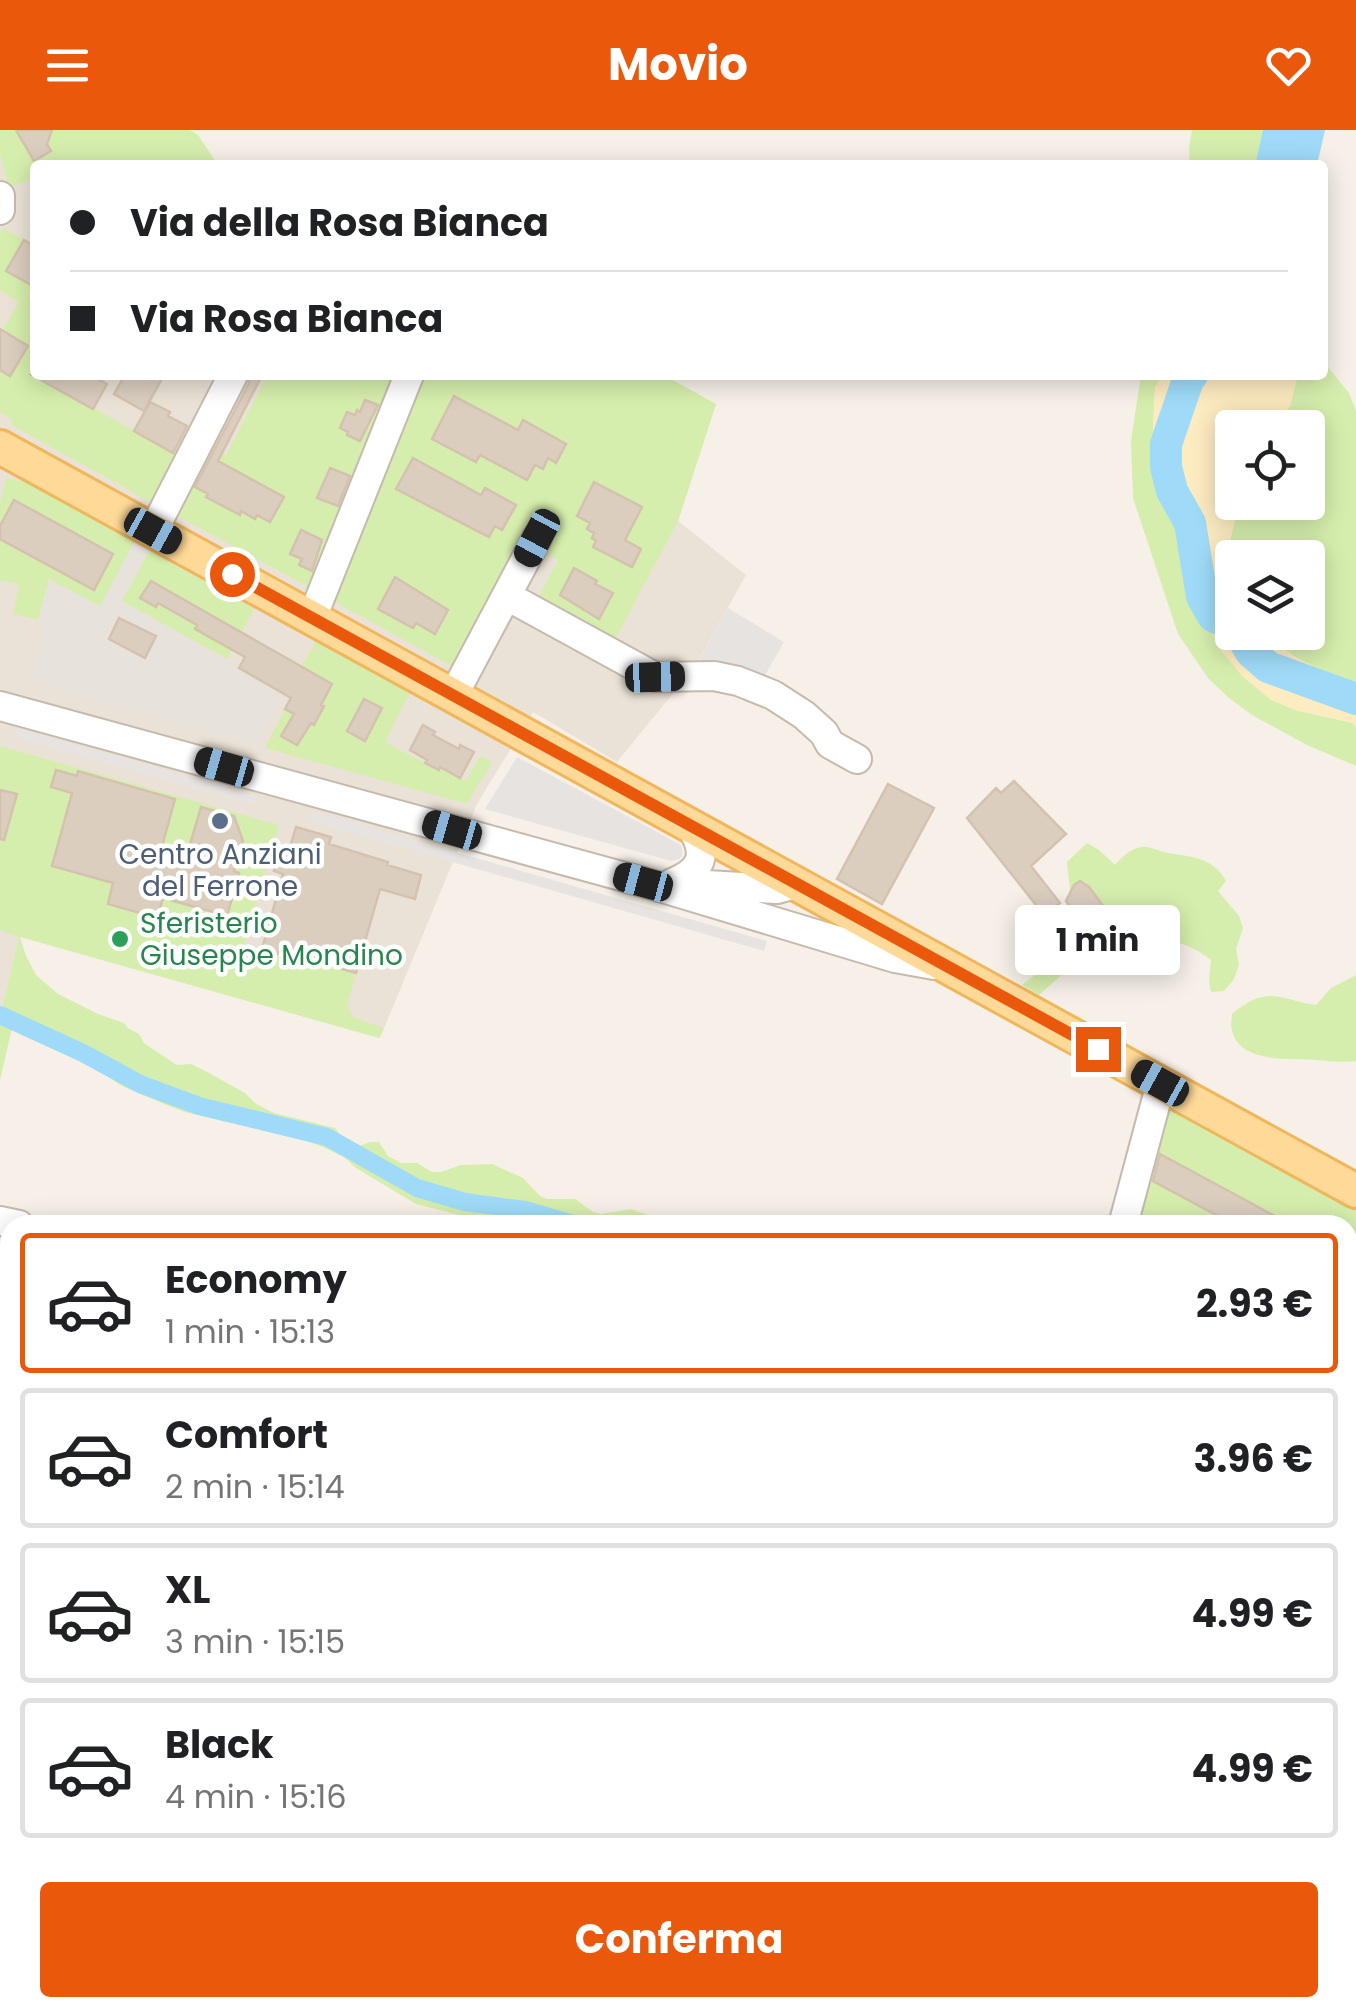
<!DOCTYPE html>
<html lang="it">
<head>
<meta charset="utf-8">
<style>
  :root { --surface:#fff; --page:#f2f2f2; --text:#202124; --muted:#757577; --line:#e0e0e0; --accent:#ea580c }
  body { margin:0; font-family:Poppins,sans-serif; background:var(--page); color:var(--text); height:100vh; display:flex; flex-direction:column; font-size:38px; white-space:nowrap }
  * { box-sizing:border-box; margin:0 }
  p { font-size:32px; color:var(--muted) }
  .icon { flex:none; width:55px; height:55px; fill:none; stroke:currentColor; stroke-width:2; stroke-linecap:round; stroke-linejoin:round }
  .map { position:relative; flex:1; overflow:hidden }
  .details { position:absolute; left:0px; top:1085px; width:1358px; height:802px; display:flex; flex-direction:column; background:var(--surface); border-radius:30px 30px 0 0; box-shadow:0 5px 25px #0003 }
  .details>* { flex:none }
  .top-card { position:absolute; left:30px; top:30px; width:1298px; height:220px; border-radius:10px; box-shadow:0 5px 25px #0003; display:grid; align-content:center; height:220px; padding:0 40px; background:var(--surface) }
  .buttons { position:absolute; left:1215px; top:280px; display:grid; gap:20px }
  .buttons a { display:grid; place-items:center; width:110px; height:110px; border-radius:10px; background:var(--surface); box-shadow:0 5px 25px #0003; font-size:50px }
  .end { position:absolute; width:45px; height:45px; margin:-22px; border:12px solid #ea580c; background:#fff; box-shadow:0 0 0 5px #fff }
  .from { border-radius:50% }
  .bubble { position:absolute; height:70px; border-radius:10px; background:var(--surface); box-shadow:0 5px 25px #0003; font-size:32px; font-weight:700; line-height:70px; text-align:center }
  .car { position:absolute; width:30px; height:60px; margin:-30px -15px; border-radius:12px; box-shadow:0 0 8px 2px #0007; background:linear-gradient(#222 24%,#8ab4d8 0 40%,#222 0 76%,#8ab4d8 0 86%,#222 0) }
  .top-card b { display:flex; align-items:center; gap:35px; height:95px; font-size:38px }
  .top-card b+b { border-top:2px solid var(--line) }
  .top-card i { width:25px; height:25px; background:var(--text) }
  ul { padding:18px 0 0; list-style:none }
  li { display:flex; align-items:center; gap:30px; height:140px; margin:0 20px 15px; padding:0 20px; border:5px solid var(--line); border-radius:10px }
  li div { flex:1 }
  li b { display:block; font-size:38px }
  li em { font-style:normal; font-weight:700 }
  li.selected { border-color:var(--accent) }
  li>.icon { width:90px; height:90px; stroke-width:1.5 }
  .action { display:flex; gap:20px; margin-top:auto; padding:20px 40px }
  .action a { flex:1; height:115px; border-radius:10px; background:var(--accent); color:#fff; font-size:40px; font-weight:700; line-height:115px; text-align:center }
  header { display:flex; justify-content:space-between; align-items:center; height:130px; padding:0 40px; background:var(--accent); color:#fff; font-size:45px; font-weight:700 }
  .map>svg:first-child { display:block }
</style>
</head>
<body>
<header><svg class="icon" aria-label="menu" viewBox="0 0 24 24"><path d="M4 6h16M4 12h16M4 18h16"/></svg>Movio<svg class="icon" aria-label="heart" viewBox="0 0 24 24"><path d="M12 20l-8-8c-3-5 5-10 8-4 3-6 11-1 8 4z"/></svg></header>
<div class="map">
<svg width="1356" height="1886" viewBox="0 0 1356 1886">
  <rect width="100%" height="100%" fill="#f6f0e8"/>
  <path fill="#eae2d6" d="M0,0l35,35v210h628l53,29 -38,117 68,54 -50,90 -79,97 -84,-50 -56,92 -97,234 -360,-102 -20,80z"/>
  <path fill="#e8e2dd" d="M134,412l15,9 -27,50 105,58 -3,6 58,31 -26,49 -227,-64 16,-58 -7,-3 10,-41 52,27z
    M1348,1386l8,5v444l-8,1z
    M1110,1878h140l-6,8h-132z"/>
  <path fill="#d6eead" d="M0,0h190l8,5 20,30h-183v20l-9,-5 -17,8 -9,-34z
    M1192,0h71l-8,35h-65l-1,-18z
    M4,98l20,12 -17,31 28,16v88l146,82 -25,48 -143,-79 -2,-7 -11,-7v-42l11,5 17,-29 -25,-16 16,-28 -19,-12v-56z
    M1323,231l26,32 7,18v273c-31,-12 -68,-26 -90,-51l42,-1v-74l-76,1 -3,-14 10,-42 69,-1v-74l-30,-1 12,-22 8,-30h24z
    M268,245h135l-87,216 -146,-79 35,-67 21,10z
    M415,245h248l53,29 -38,117 -66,124 -77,-42 23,-43 -30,-16 -69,126 -133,-73z
    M1141,245h22l-8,12 -2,43 4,44 24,47 11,66 103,123 58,13 3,4v39l-49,-21 -55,-30 -23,-17 -21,-20 -30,-44 -45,-136 -2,-57z
    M6,348l19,4 109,60 -34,64 -51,-27 -11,41 -25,-6 6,-30 -19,-4v-76z
    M149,421l105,58 -27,50 -105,-58z
    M316,511l94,51 -25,50 53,28 2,-3 26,14 14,-25 12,6 -25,42 -202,-56 20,-39 29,16 10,-18 -23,-39z
    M0,616l279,79 -36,123 15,4 4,-3 16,5 1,-3 77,22 -9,33 6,11 31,11 -5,10 -359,-101 6,19 10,19 22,19 40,20 26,9 5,6 10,5 5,9 33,22 14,-1 18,9 36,20 11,11 18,9 61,15 10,13 14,5 11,-4h9l9,14 13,7h16l15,9h9l20,-7 31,-1 31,14 17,18 7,3h28l18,13 8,2 30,-5 17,6 12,10h-126l-9,-3 -62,-6 -47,-12 -60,-36 -12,-11 -21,-10 -24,-9 -114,-26 -21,-8 -42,-18 -36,-24 -39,-16 -35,-18 -12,52v-64l19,-79 -19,-7z
    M1087,713l12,7 16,15c7,-8 15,-16 26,-18 9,-1 14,3 23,5 25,5 49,4 62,29l-8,10 21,25 4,12 -7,21 3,16 -5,14 -10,12 -13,1 -2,-10 2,-22c-11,-9 -25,-16 -39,-19 -20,-6 -30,-2 -49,-16l-13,14 -27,17 -44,39 -17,-10c15,-12 38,-26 47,-44 9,-17 -1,-59 -2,-79z
    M1356,845v86c-15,2 -25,0 -40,-1 -25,-2 -77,4 -84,-30 -2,-5 0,-11 0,-16 36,-30 45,-15 84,-9l15,-17z
    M1164,968l192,105v152l-8,-5v-125h-218z
    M0,1113l10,2v348l-10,-2z
    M0,1481l10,1v270l-10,-1z
    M0,1770l10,2v106h656l6,8h-672z"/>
  <path fill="#fdebc1" d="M1163,245h135l-8,30 -12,22 -46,1v74l7,1 -10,42 3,14v73l34,1c22,25 59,39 90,51v43l-3,-4 -58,-13 -24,-10 -29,-24 -22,-27 -12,-23 -16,-39 -11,-66 -24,-47 -4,-44 2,-43z"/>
  <path fill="#e7e3e0" d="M728,478l56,34 -24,42 -67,-13z
    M18,598l239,68 -3,9 -239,-68z
    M517,627l162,87 3,4v8l-3,3 -8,2 -186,-52z
    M311,681l456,130 -3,10 -455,-130z"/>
  <path fill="#9fdbf8" d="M1263,0h62l-8,35h-62z"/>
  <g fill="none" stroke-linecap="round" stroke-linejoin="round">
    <path stroke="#9fdbf8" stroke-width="18" d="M0,885l83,38 57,31 59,22 128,31 90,51 48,14 60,8 51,15
      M1348,1373h8"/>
    <path stroke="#9fdbf8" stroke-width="32" d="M1192,245l-4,5 -22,64v23l6,24 18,32 12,74 11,19 19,9
      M1239,502l12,20 17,15 88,32"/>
  </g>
  <path fill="#dbcebf" stroke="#d4c2af" stroke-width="2.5" d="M16,0h36l-5,14 4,7 -17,10z
    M24,110l11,6v41l-29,-16z
    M0,199l28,17 -18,30 -10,-6z
    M32,245h58l17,9 -14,25z
    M125,245h39l-20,36 -30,-17z
    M250,245h12l-44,86 66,36 -14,25 -13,-7 -2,4 -14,-8 -1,4 -34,-18 2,-3 -13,-7 54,-104z
    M454,266l64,34 5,-10 43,24 -10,19 -8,-5 -5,11 -8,-4 -8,15 -47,-25 -4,7 -44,-23z
    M365,270l13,5 -18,36 -13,-6 1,-3 -8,-4 7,-16 8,3 2,-5 3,2z
    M150,272l20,10 -2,4 19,10 -14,27 -39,-22z
    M413,328l68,37 4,-7 31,17 -14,25 -7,-4 -6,11 -93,-48z
    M330,338l20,8 -12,30 -21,-8z
    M594,352l48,25 -17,33 16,9 -9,18 -39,-20 3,-6 -4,-3 2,-5 -7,-4 3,-6 -13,-7z
    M14,370l99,54 -19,36 -94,-51v-13z
    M301,400l21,10 -10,31 -13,-6 3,-6 -12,-5z
    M574,438l23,13 -2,3 18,9 -14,26 -39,-24z
    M395,447l53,33 -13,24 -19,-11 -3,5 -35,-19z
    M151,451l181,103 -11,21 3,1 -10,19 -3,-2 -14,22 -16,-9 13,-22 -9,-5 6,-11 -52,-30 6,-11 -50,-28 2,-4 -39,-22 -2,4 -16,-9z
    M119,488l37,18 -11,22 -36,-19z
    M364,569l18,9 -17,33 -18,-10z
    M423,595l12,7 -2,3 26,14 1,-4 14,7 -14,26 -20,-11 -1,3 -14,-7 2,-3 -17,-10z
    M56,640l21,6 1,-5 97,28 -14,51 25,8 15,-51 33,9 9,25 -9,30 5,2 -12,43 -64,-18 -6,20 -49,-14 5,-21 -61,-17 20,-73 -21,-6z
    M1014,651l52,53 -35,32 29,37 -16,12 -77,-97 29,-30 5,5z
    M888,654l46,24 -52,96 -45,-25z
    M0,660l17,4 -13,46 -4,-1z
    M296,697l35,10 -2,7 59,18 -1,3 34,10 -6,24 -35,-10 -24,84 -77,-22v3l-17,-5 21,-75 -9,-3 6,-19 8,2z
    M1080,751l9,6 17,23 -14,10 -4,-6 -8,6 -14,-19 8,-16z
    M1160,1024l78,42 53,29h-56l-62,-33 -20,-11z"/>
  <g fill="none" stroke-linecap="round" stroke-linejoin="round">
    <g stroke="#c5baad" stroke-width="32">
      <path id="minor" d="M0,66v14
        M153,401l80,-156
        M507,466l148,81 59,-1 24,5 35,14 31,20 20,18 6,11 27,15
        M312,488l97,-243
        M453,566l84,-158
        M0,576l643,176 252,76 39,7
        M672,753c30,-12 37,-28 19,-56
        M689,754l88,5 18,-5
        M0,1091l19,4
        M1123,1095l38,-142
        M0,1471l10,2
        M0,1760l10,2
        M1060,1878l1,8"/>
    </g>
    <g stroke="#f0b65c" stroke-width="38">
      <path id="major" d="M0,317l1356,744"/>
    </g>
    <use href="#minor" stroke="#fff" stroke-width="28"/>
    <use href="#major" stroke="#ffd998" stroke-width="32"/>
  </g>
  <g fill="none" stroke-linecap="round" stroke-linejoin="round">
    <path stroke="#ea580c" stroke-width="12" d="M232,444l866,475"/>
  </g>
  <circle fill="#5c6f8a" stroke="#fff" stroke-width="4" cx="220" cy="691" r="10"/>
  <circle fill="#2e9e5b" stroke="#fff" stroke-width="4" cx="120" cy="809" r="10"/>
  <g text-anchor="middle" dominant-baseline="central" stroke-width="9" stroke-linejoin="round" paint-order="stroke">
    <g font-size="28" fill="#4e5e75" stroke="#fff">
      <text x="220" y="724">Centro Anziani<tspan x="220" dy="32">del Ferrone</tspan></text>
    </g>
    <g font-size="28" fill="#27864d" stroke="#fff" text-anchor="start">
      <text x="140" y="793">Sferisterio<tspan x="140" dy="32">Giuseppe Mondino</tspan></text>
    </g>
  </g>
</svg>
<div class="buttons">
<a><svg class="icon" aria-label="locate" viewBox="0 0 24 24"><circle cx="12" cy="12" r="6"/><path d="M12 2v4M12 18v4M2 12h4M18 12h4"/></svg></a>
<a><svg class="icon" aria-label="layers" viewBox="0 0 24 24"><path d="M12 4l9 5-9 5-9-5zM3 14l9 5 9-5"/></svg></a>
</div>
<i class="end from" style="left:232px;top:444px"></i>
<i class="end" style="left:1098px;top:919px"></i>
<div class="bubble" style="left:1015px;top:775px;width:165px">1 min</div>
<i class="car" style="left:153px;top:401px;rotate:119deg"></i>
<i class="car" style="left:537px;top:408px;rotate:208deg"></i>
<i class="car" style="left:655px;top:547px;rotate:88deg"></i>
<i class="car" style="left:224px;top:637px;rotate:286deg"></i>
<i class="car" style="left:452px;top:700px;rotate:286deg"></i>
<i class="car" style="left:643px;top:752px;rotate:285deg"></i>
<i class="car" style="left:1160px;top:953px;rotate:299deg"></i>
<div class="top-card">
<b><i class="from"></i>Via della Rosa Bianca</b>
<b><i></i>Via Rosa Bianca</b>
</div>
<section class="details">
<ul>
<li class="selected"><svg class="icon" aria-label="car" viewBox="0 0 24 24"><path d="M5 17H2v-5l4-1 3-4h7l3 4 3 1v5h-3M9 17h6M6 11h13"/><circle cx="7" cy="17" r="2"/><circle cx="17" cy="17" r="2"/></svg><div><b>Economy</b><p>1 min · 15:13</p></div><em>2.93 €</em></li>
<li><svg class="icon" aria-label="car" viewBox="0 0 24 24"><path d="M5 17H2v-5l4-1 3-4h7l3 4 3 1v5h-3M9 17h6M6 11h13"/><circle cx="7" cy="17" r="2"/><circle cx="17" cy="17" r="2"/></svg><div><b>Comfort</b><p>2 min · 15:14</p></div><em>3.96 €</em></li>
<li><svg class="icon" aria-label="car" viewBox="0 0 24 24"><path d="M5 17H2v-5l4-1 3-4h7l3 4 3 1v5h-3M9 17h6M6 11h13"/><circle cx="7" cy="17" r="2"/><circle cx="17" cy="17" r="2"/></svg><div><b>XL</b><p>3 min · 15:15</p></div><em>4.99 €</em></li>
<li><svg class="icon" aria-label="car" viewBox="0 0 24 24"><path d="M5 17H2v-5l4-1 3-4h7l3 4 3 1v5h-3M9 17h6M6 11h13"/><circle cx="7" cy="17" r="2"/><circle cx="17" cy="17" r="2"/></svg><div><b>Black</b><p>4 min · 15:16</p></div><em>4.99 €</em></li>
</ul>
<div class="action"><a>Conferma</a></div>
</section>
</div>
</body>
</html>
